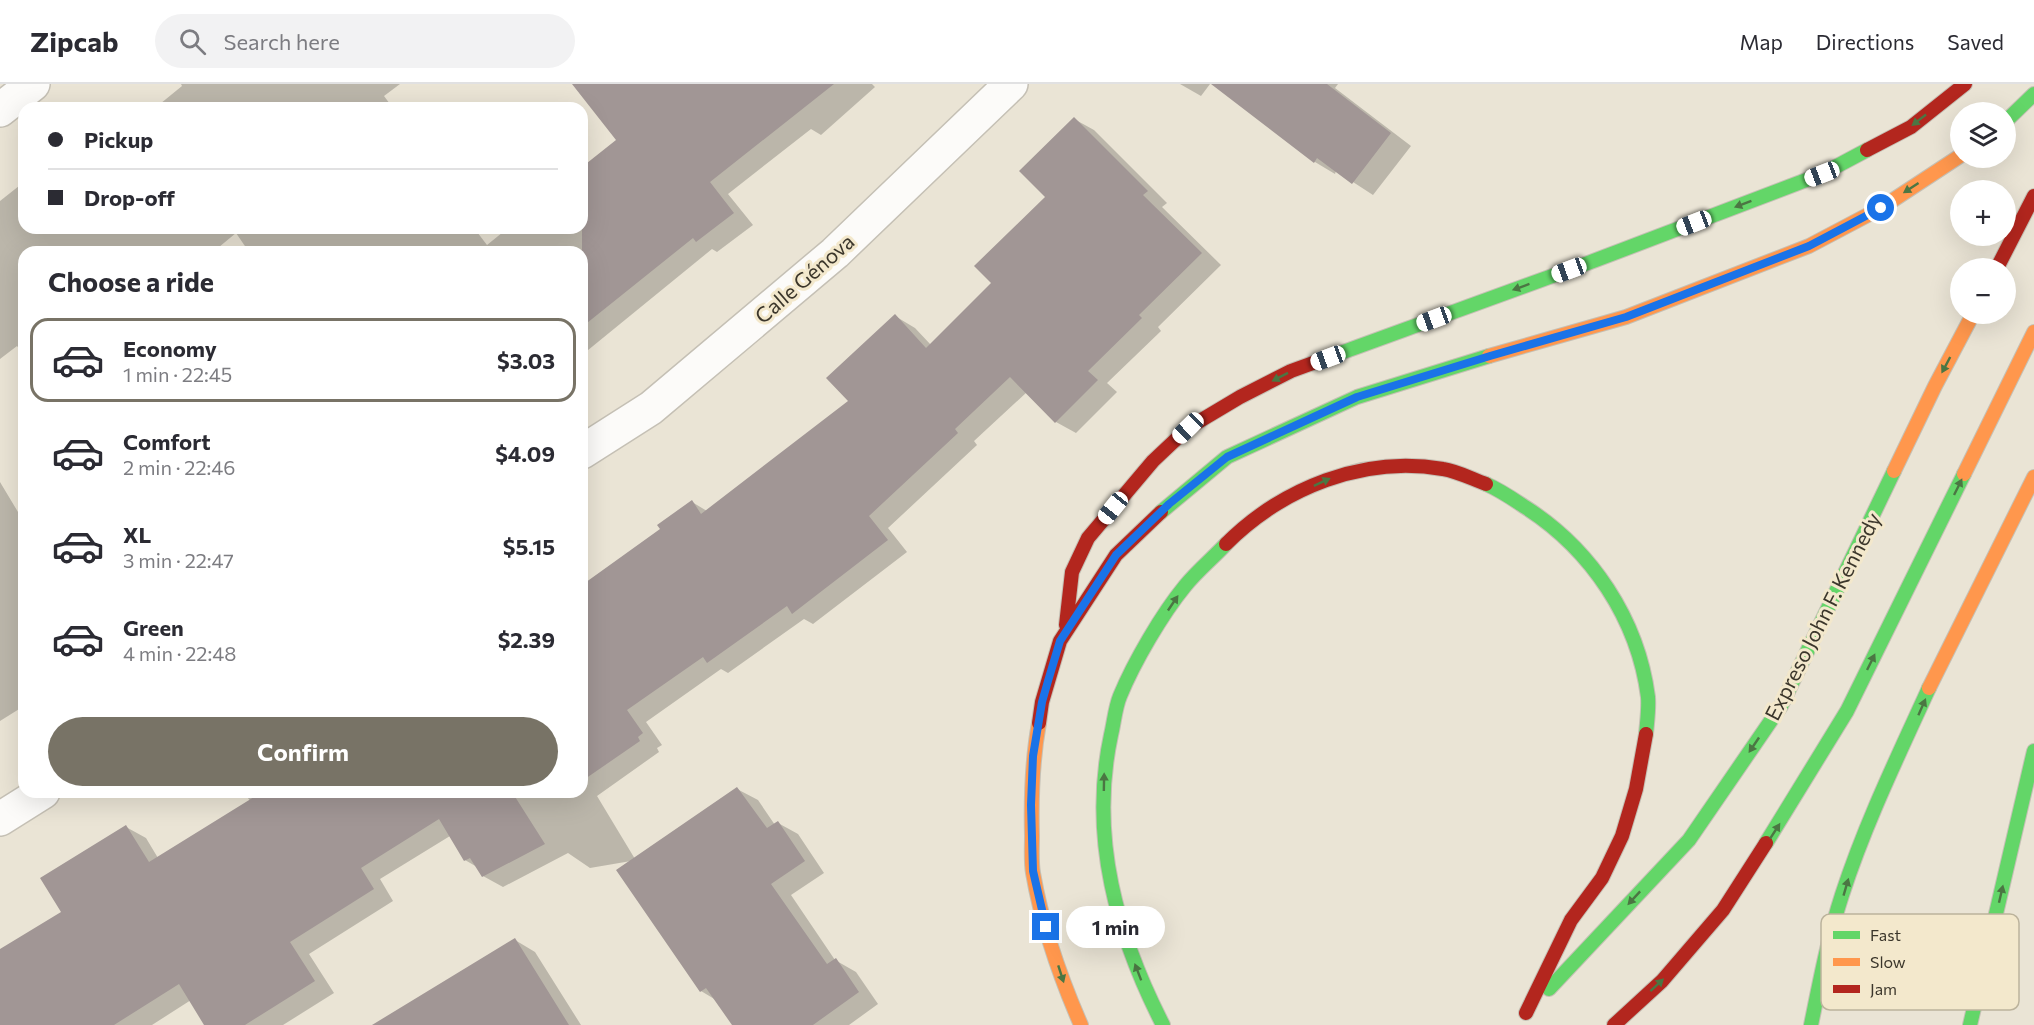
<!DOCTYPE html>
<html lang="en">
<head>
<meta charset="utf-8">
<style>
  :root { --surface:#fff; --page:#f2f2f3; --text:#2b2b33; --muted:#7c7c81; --line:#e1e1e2; --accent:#787366 }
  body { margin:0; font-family:Commissioner,sans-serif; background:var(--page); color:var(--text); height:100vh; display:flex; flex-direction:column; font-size:22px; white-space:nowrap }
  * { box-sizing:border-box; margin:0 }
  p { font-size:20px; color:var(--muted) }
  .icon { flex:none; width:33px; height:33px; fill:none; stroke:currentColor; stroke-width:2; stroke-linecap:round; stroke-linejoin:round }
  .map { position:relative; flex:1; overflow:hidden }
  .details { position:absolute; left:18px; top:162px; width:570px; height:552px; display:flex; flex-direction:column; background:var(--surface); border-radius:18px; box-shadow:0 6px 24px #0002 }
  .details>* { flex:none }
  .guide { position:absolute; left:18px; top:18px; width:570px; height:132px; border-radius:18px; box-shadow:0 6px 24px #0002; display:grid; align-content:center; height:132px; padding:0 30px; background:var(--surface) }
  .fabs { position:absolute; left:1950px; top:18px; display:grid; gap:12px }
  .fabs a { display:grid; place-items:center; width:66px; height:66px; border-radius:50%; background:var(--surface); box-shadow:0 6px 24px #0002; font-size:30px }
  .end { position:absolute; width:27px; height:27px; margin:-14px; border:8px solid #1a73e8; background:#fff; box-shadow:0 0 0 3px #fff }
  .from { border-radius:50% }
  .bubble { position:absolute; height:42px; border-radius:21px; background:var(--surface); box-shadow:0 6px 24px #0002; font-size:20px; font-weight:700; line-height:42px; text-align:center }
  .car { position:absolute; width:18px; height:36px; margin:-18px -9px; border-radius:8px; box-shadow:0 0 4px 2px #0007; background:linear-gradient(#fff 24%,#345 0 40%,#fff 0 76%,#345 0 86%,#fff 0) }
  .guide b { display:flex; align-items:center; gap:21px; height:57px; font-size:22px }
  .guide b+b { border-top:2px solid var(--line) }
  .guide i { width:15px; height:15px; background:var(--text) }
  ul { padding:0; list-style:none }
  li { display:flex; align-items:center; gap:18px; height:84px; margin:0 12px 9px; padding:0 18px; border:3px solid transparent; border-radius:18px }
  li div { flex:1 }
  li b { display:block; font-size:22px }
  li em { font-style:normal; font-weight:700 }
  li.active { border-color:var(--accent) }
  li>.icon { width:54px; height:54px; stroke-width:1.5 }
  h2 { padding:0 30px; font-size:27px; line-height:72px }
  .cta { display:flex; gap:12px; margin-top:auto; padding:12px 30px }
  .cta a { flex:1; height:69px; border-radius:36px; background:var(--accent); color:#fff; font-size:24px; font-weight:700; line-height:69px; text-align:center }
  header { display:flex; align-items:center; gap:36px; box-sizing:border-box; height:84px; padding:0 30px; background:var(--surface); border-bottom:2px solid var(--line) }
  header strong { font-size:28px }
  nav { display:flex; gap:33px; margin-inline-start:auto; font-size:21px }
  .search { width:420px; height:54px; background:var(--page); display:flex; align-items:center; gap:15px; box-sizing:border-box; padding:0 21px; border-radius:33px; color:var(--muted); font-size:22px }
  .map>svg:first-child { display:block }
</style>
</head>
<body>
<header>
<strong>Zipcab</strong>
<div class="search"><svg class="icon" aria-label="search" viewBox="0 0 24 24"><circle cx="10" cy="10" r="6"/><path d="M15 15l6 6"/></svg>Search here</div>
<nav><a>Map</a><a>Directions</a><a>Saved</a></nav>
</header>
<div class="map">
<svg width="2034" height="941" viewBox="0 0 2034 941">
  <rect width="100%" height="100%" fill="#eae4d5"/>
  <path fill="#0003" d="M181,0h219l-16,12 9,12h-238l27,-22z
    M601,0h271l3,3 -54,48 -10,-6 -83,65 25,31 -36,27 -5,-3 -130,106v-103h-333l-13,-19 -23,19h-189v103l-7,-9 -17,13v-158l24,-19v46h450l13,17 21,-17h74v-59l36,-29z
    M1180,0h30l-9,12z
    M1213,0h125l-3,4 76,58 -38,49 -37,-24 -1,3 -20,-12z
    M1074,35l20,11 73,73 -5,4 59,58 -63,62 3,4 -54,52 10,9 -41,41 -20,-11 -29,-30 -53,49 3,4 -89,83 19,24 -94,72 -9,-5 -76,54 -7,-4 -75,53 16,23 -5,3 2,4 -62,44 38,63 102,-70 21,11 17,25 3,-2 20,11 26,39 -33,22 44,65 21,12 22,32 -29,21h-116l-17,-25 -15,-9 -70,-130 -41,7 -22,-15 -65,34 -20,-11 -6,-9 -12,-7 -15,-24 -70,43 13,22 -84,53 25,39 -51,32h-77l-15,-25 -39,25h-152v-74l63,-39 63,-85 20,11 12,20 92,-57 -6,-9h338v-205l81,-57 29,-28 15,9 143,-110 45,-85 20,12 16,17 62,-62 54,-86z
    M0,398l24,40v184l-24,15z
    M515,856l20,12 46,73h-172z"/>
  <path fill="#a19695" d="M572,0h262l-124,98 24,31 -38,29 -3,-4 -111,89v-160l34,-27z
    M1211,0h116l64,49 -39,51 -35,-26 -3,5z
    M1074,33l74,74 -5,4 59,58 -63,62 3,3 -54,53 10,9 -43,43 -45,-46 -55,52 3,4 -89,83 19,24 -96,74 -5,-8 -80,57 -4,-6 -76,53 16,23 -5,4 2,4 -58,40v-196l78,-56 -3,-4 35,-25 9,14 147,-113 -22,-23 69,-64 31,34 65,-65 -17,-17 71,-69 -26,-26z
    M737,703l30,41 11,-7 27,40 -34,23 56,80 9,-6 23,34 -46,33h-81l-26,-37 -6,4 -84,-122z
    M262,708h250l33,52 -63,33 -12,-19 -6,3 -25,-42 -78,49 13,21 -84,53 25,39 -70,44h-41l-25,-41 -65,41h-114v-76l61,-37 -21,-34 86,-53 23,37z
    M515,854l54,87h-197z"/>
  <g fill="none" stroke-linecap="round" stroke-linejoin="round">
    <g stroke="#c5c0b5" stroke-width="36">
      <path id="street" d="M0,26l33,-26
        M582,368l69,-44 184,-155 176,-169
        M0,735l43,-27"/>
    </g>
    <g stroke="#c5c0b5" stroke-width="16">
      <path id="fast" d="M2006,37l28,-27
        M1335,271l253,-92 234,-89 45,-24
        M1486,400c14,6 27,15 39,23 66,42 113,112 123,190 1,12 -1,25 -2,37
        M1161,428l66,-55 130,-60 132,-41
        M1766,759l81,-132 117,-237
        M1549,905l140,-149 92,-134 113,-235
        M1163,941c-46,-90 -74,-188 -52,-290 3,-12 4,-27 9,-39 14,-34 42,-82 65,-110 12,-15 28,-28 41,-42
        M1811,941c9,-44 17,-87 31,-130 23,-71 56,-139 87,-207
        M1970,941l64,-274"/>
    </g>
    <g stroke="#c5c0b5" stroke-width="16">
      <path id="slow" d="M1489,272l137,-39 183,-71 72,-38 79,-52
        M1894,387l41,-85 38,-72
        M1964,390l70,-142
        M1929,604l105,-211
        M1039,639c-7,38 -8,75 -7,113 0,12 -1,25 1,37 9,52 27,104 48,152"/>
    </g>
    <g stroke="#c5c0b5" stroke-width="16">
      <path id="jam" d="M1867,66l44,-23 54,-43
        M1997,184l37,-72
        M1226,460c56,-56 138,-89 217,-75 14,2 29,10 43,15
        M1066,541l6,-53 16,-34 65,-77 35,-33 52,-31 51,-26 44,-16
        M1039,639l3,-21 18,-61 56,-86 45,-43
        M1526,929l45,-93 31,-42 20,-42 14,-47 10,-55
        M1614,941l48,-44 61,-71 43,-67"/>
    </g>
    <use href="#street" stroke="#fcfbf9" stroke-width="33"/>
    <use href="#fast" stroke="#63d668" stroke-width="14"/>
    <use href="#slow" stroke="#ff974d" stroke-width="14"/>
    <use href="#jam" stroke="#b3261e" stroke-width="14"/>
  </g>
  <defs><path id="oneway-solid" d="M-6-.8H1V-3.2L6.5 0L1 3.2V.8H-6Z" transform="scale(1.5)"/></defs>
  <g fill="#4b7643">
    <use href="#oneway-solid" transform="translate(1919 36) rotate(142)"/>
    <use href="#oneway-solid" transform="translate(1911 104) rotate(147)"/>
    <use href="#oneway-solid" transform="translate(1743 120) rotate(159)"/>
    <use href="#oneway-solid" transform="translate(1521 203) rotate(160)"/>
    <use href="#oneway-solid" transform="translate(1946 281) rotate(118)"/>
    <use href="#oneway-solid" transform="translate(1280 293) rotate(153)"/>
    <use href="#oneway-solid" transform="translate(1322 398) rotate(-25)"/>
    <use href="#oneway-solid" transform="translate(1958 403) rotate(-64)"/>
    <use href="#oneway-solid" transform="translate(1173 519) rotate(-56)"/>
    <use href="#oneway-solid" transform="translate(1871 578) rotate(-64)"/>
    <use href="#oneway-solid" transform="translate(1922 623) rotate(-66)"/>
    <use href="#oneway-solid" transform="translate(1754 661) rotate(124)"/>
    <use href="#oneway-solid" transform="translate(1104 698) rotate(-89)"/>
    <use href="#oneway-solid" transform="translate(1775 747) rotate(-57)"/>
    <use href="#oneway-solid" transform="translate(1846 803) rotate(-74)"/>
    <use href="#oneway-solid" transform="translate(2001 810) rotate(-77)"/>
    <use href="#oneway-solid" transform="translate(1634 814) rotate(133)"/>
    <use href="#oneway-solid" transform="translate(1138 888) rotate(-111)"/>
    <use href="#oneway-solid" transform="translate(1061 890) rotate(72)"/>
    <use href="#oneway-solid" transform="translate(1657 901) rotate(-43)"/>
  </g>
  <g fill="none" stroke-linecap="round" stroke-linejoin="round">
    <path stroke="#1a73e8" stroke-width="8" d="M1046,843l-13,-56 -2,-66 2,-49 9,-54 6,-21 12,-40 56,-86 53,-51 58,-47 130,-60 133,-41 136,-39 183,-71 72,-38"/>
  </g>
  <g text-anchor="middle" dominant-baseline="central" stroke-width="6" stroke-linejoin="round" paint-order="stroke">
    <g font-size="21" fill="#3b362b" stroke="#f3e8cc">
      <text transform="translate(804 194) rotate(-41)">Calle Génova</text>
      <text transform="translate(1822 532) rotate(-63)">Expreso John F. Kennedy</text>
    </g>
  </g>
  <rect x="1821" y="830" width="198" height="96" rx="9" fill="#f3e8cc" stroke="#bcb39c" stroke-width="1.5"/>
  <rect x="1833" y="847" width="27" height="8" fill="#63d668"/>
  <rect x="1833" y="874" width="27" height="8" fill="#ff974d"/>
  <rect x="1833" y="901" width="27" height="8" fill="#b3261e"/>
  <g font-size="16" fill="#3b362b">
    <text x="1870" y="857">Fast</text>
    <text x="1870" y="884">Slow</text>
    <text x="1870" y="911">Jam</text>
  </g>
</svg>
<div class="fabs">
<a><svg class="icon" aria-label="layers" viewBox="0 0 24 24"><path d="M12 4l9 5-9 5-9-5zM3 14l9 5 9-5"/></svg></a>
<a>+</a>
<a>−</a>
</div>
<i class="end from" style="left:1881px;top:124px"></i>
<i class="end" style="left:1046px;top:843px"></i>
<div class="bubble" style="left:1066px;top:822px;width:99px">1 min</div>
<i class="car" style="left:1822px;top:90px;rotate:249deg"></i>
<i class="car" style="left:1694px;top:139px;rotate:249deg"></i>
<i class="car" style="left:1569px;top:186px;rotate:250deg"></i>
<i class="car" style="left:1434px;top:235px;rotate:250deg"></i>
<i class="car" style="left:1328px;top:274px;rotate:250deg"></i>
<i class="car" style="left:1188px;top:344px;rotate:226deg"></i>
<i class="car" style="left:1113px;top:424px;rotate:219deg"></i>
<div class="guide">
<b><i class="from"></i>Pickup</b>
<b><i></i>Drop-off</b>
</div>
<section class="details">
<h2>Choose a ride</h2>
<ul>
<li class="active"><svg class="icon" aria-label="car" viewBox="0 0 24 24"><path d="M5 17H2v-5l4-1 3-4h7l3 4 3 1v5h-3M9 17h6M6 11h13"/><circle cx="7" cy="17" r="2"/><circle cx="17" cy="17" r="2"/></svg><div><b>Economy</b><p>1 min · 22:45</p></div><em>$3.03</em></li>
<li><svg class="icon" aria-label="car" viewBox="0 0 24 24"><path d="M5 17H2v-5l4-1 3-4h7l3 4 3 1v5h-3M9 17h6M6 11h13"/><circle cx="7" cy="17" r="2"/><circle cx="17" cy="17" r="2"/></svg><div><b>Comfort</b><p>2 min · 22:46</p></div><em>$4.09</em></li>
<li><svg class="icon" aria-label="car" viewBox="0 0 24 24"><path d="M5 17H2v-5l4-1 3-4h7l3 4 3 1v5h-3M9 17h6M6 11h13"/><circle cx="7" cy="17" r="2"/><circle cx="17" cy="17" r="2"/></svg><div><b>XL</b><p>3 min · 22:47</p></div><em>$5.15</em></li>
<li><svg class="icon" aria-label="car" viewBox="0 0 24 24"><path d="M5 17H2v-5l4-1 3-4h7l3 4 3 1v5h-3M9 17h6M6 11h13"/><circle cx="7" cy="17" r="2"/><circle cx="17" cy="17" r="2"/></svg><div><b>Green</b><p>4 min · 22:48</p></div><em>$2.39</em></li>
</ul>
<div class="cta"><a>Confirm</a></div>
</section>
</div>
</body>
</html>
